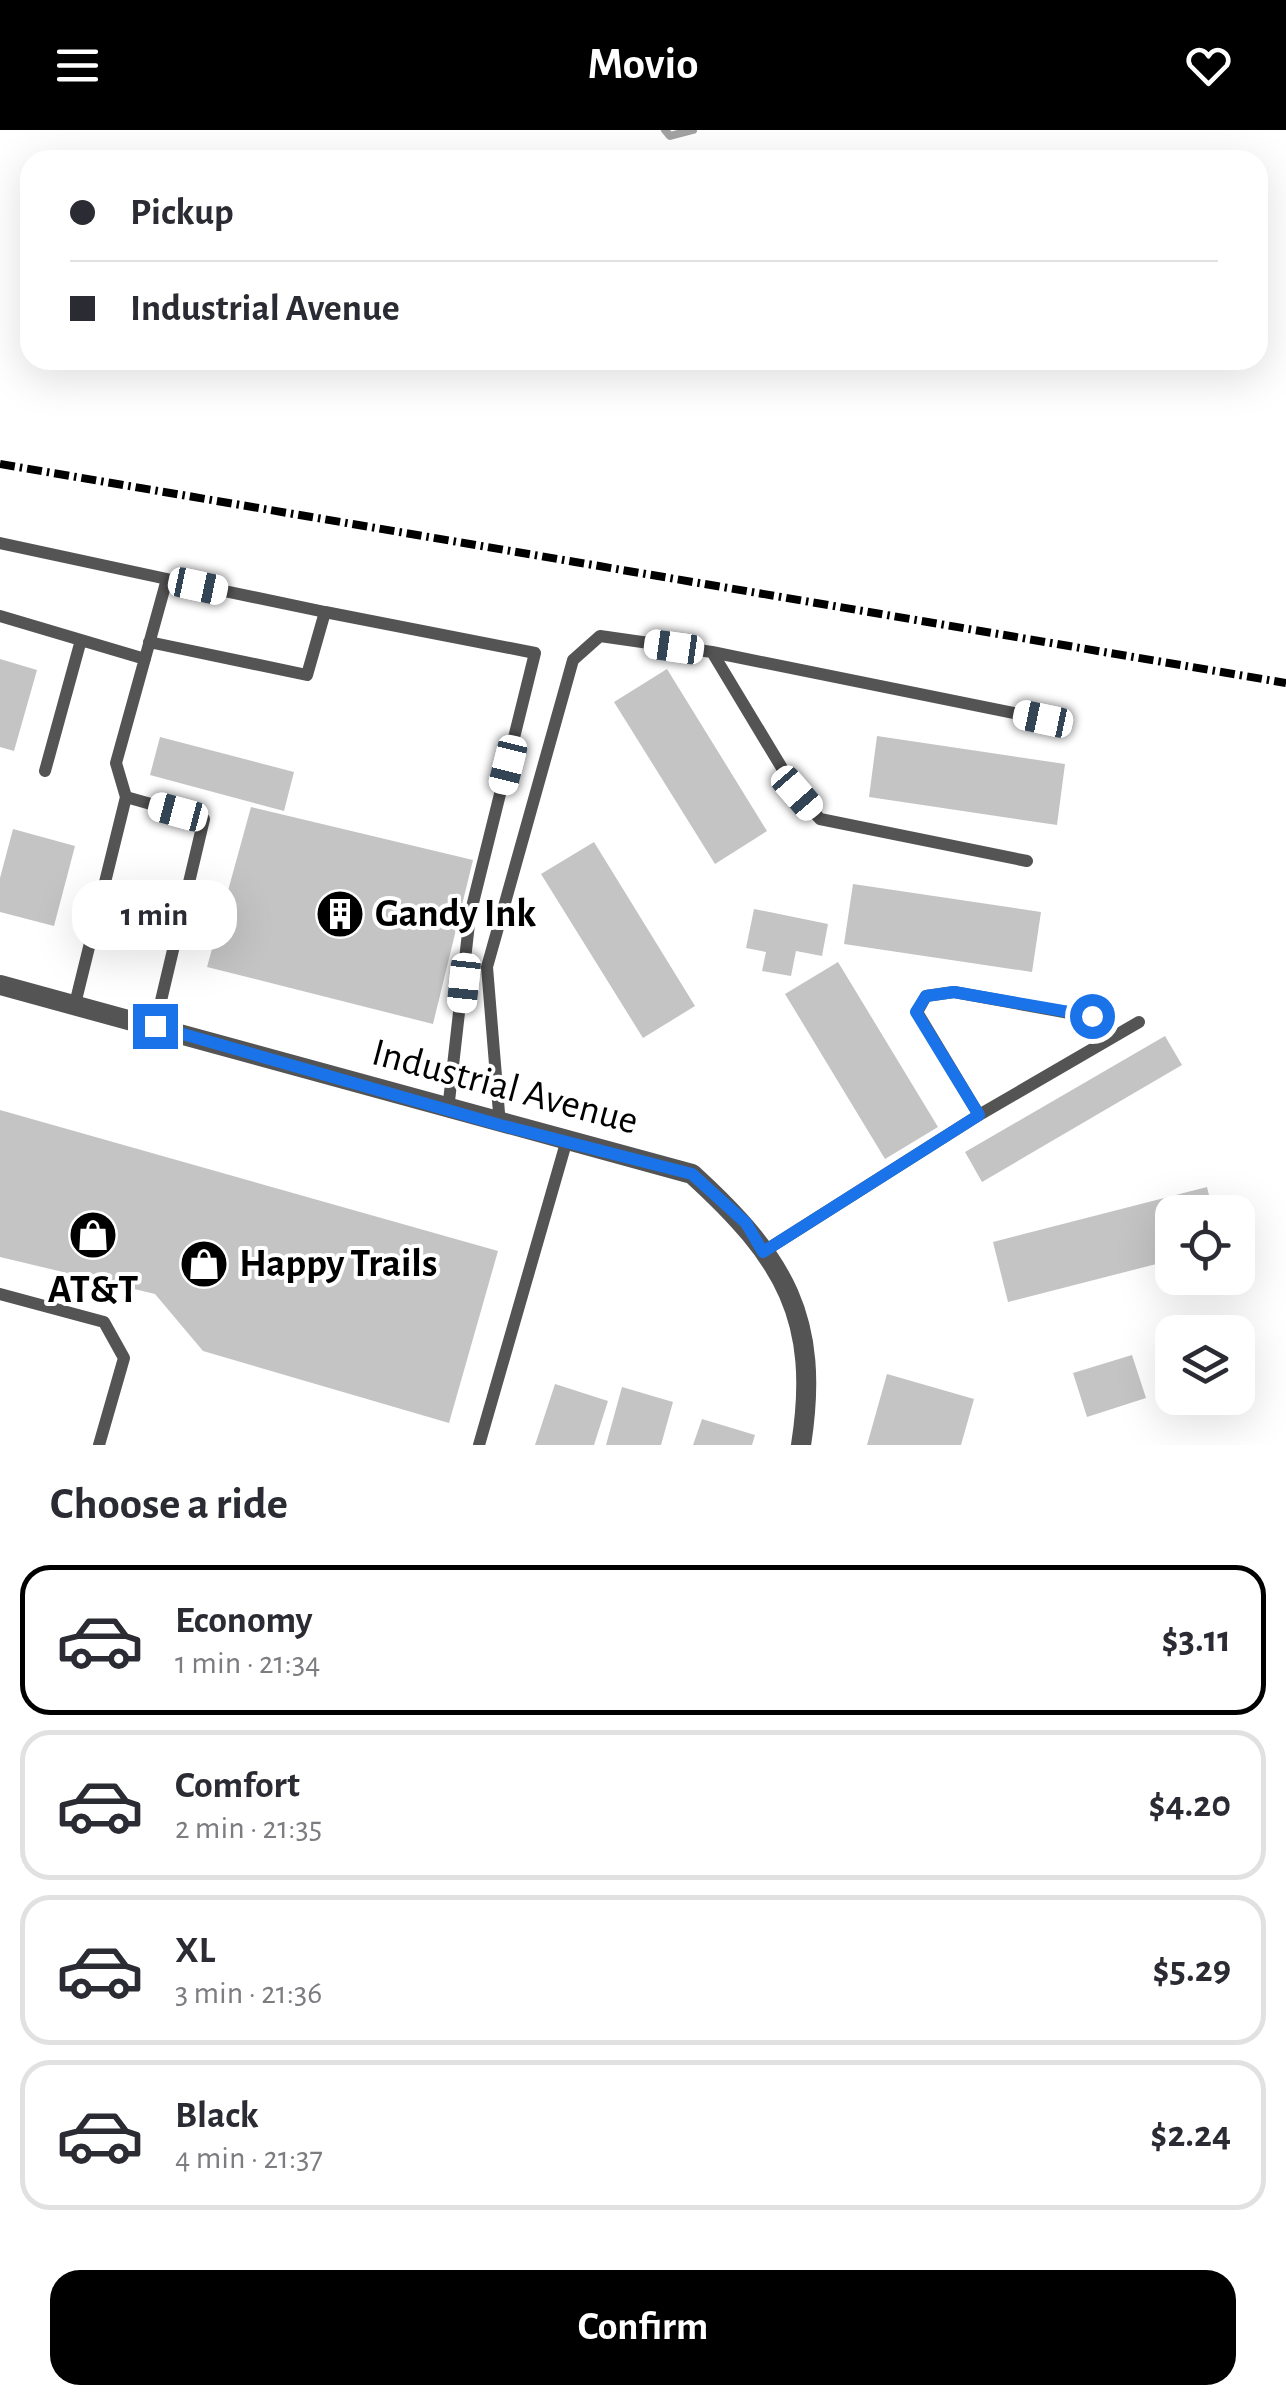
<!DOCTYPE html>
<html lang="en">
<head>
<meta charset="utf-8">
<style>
  :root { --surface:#fff; --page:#f2f2f3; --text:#2b2b33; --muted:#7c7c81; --line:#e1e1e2; --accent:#000 }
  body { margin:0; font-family:"Alegreya Sans",sans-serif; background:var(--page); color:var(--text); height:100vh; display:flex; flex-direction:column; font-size:38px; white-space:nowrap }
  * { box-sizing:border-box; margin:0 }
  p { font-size:32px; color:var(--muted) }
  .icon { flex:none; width:55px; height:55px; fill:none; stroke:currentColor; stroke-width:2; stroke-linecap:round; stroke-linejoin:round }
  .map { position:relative; height:1315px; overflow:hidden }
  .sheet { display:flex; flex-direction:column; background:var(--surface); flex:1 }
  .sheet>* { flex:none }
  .banner { position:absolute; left:20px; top:20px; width:1248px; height:220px; border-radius:30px; box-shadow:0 10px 40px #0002; display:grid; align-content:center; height:220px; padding:0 50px; background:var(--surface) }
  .controls { position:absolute; left:1155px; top:1065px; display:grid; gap:20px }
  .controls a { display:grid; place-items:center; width:100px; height:100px; border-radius:20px; background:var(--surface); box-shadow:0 10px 40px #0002; font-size:50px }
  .end { position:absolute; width:45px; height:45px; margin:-22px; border:12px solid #1a73e8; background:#fff; box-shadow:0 0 0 5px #fff }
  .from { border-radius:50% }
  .bubble { position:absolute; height:70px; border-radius:30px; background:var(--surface); box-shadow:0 10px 40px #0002; font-size:32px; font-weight:700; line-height:70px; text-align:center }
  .car { position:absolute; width:30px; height:60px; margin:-30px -15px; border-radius:12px; box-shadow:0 0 8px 2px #0007; background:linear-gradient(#fff 24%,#345 0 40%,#fff 0 76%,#345 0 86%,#fff 0) }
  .banner b { display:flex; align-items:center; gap:35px; height:95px; font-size:38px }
  .banner b+b { border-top:2px solid var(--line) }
  .banner i { width:25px; height:25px; background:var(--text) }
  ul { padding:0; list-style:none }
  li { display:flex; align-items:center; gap:30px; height:150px; margin:0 20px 15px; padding:0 30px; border:5px solid var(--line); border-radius:30px }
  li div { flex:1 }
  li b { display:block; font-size:38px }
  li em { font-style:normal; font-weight:700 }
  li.current { border-color:var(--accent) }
  li>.icon { width:90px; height:90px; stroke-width:1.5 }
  h2 { padding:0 50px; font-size:45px; line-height:120px }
  .action { display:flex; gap:20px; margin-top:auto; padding:20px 50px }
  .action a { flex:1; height:115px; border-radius:30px; background:var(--accent); color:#fff; font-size:40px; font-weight:700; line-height:115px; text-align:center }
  header { display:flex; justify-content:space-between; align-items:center; height:130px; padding:0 50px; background:var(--accent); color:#fff; font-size:45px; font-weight:700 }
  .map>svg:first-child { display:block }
</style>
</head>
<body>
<header><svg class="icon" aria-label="menu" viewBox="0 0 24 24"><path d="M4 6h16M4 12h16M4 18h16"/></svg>Movio<svg class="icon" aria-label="heart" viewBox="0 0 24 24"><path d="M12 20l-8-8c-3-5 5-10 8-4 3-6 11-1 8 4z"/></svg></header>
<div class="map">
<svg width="1286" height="1315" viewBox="0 0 1286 1315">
  <rect width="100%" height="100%" fill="#fff"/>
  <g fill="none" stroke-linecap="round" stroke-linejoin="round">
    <path stroke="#a2a2a2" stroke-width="8" d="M665,0l5,6 23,-6"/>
  </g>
  <path fill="#c4c4c4" d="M0,529l37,11 -23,81 -14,-4z
    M667,539l100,162 -52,33 -101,-162z
    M877,606l188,28 -8,61 -188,-28z
    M160,607l134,35 -10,39 -134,-36z
    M251,677l222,53 -40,164 -226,-57z
    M13,699l62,17 -21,80 -54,-14v-34z
    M594,712l101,164 -52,32 -102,-164z
    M853,754l188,28 -9,60 -188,-28z
    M754,779l74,15 -6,32 -26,-5 -5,25 -29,-5 4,-19 -20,-4z
    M838,832l100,165 -53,32 -100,-165z
    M1165,906l17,29 -200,117 -17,-30z
    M0,980l498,141 -49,172 -246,-72 -48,-57 -155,-37z
    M1207,1057l6,25h-41v48l-164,42 -15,-60z
    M1132,1225l14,43 -59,19 -14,-44z
    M887,1244l87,25 -13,46h-94z
    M555,1254l53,17 -14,44h-59z
    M622,1257l51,15 -12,43h-55z
    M702,1289l53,16 -3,10h-59z"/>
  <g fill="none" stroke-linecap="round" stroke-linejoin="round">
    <path stroke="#545454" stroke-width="12" d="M0,413l167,36 -51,184 10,34
      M325,482l210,41 -65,262 -22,195
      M0,486l145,43
      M149,512l158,33 18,-63 -158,-33
      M712,522l85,141 23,26 207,42
      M45,641l36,-131
      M75,874l51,-207 78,22 -49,207
      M979,985l-62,-103 9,-16 28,-4 137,25
      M500,995l-13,-158 86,-307 27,-24 112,16 331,67
      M763,1122l216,-137 160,-93
      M0,1164l104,28 20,36 -25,87
      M479,1315l87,-302"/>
    <path stroke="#545454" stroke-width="20" d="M0,855l692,189c92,84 129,144 109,271"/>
    <path stroke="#000" stroke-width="8" stroke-dasharray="15 5 2.5 5" stroke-linecap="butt" d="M0,334l1286,219"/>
  </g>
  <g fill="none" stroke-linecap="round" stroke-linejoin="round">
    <path stroke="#1a73e8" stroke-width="12" d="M155,896l345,99 192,49 54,49 17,29 216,-137 -63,-103 10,-16 28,-4 138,24"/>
  </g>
  <defs>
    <g id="building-disc" transform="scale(2.5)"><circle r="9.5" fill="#000" stroke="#fff"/><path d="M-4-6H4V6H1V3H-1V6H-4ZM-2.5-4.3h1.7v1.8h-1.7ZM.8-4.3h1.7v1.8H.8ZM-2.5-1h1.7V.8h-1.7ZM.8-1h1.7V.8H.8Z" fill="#fff"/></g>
    <g id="shop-disc" transform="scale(2.5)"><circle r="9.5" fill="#000" stroke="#fff"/><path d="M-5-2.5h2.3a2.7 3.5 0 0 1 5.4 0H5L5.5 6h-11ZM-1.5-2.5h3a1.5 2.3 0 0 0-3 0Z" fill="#fff"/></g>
  </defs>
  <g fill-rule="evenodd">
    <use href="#building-disc" x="340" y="784"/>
    <use href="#shop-disc" x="93" y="1105"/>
    <use href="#shop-disc" x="204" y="1134"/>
  </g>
  <g text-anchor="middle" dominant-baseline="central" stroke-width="8" stroke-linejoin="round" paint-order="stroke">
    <g font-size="40" font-weight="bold" fill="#000" stroke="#fff" text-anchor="start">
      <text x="375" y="784">Gandy Ink</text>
      <text x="239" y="1134">Happy Trails</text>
      <text x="93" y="1160" text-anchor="middle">AT&amp;T</text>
    </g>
    <g font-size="40" fill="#000" stroke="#fff">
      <text transform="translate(505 957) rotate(15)">Industrial Avenue</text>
    </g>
  </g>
</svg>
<div class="controls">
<a><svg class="icon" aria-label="locate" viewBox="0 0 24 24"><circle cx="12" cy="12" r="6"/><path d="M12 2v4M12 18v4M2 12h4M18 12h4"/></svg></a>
<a><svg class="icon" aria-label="layers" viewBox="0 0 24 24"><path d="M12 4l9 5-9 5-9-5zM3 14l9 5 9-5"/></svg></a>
</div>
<i class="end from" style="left:1092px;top:886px"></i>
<i class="end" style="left:155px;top:896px"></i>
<div class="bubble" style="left:72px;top:750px;width:165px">1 min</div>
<i class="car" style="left:198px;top:456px;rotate:102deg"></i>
<i class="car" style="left:674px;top:517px;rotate:278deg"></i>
<i class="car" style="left:1043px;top:589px;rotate:282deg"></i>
<i class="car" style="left:508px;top:635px;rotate:194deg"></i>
<i class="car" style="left:797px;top:663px;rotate:139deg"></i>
<i class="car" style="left:178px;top:682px;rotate:285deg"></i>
<i class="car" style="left:464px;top:853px;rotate:186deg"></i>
<div class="banner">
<b><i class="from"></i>Pickup</b>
<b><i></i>Industrial Avenue</b>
</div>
</div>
<section class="sheet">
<h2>Choose a ride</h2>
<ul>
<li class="current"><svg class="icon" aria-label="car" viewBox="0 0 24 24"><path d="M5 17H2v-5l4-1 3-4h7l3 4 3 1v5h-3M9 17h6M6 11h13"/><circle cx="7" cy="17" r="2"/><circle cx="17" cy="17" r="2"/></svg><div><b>Economy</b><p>1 min · 21:34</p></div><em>$3.11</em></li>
<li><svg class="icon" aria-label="car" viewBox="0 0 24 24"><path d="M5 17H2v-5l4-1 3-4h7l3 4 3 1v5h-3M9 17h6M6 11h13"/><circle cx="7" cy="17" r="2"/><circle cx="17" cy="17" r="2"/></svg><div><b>Comfort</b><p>2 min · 21:35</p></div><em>$4.20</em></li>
<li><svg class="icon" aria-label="car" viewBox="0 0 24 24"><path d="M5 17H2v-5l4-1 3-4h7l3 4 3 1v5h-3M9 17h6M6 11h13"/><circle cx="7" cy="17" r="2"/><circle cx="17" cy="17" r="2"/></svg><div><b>XL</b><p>3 min · 21:36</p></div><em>$5.29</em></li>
<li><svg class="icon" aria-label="car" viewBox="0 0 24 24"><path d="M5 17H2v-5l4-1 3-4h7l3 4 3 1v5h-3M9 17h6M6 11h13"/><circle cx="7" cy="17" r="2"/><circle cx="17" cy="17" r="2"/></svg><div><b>Black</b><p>4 min · 21:37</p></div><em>$2.24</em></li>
</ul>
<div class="action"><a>Confirm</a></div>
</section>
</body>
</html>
